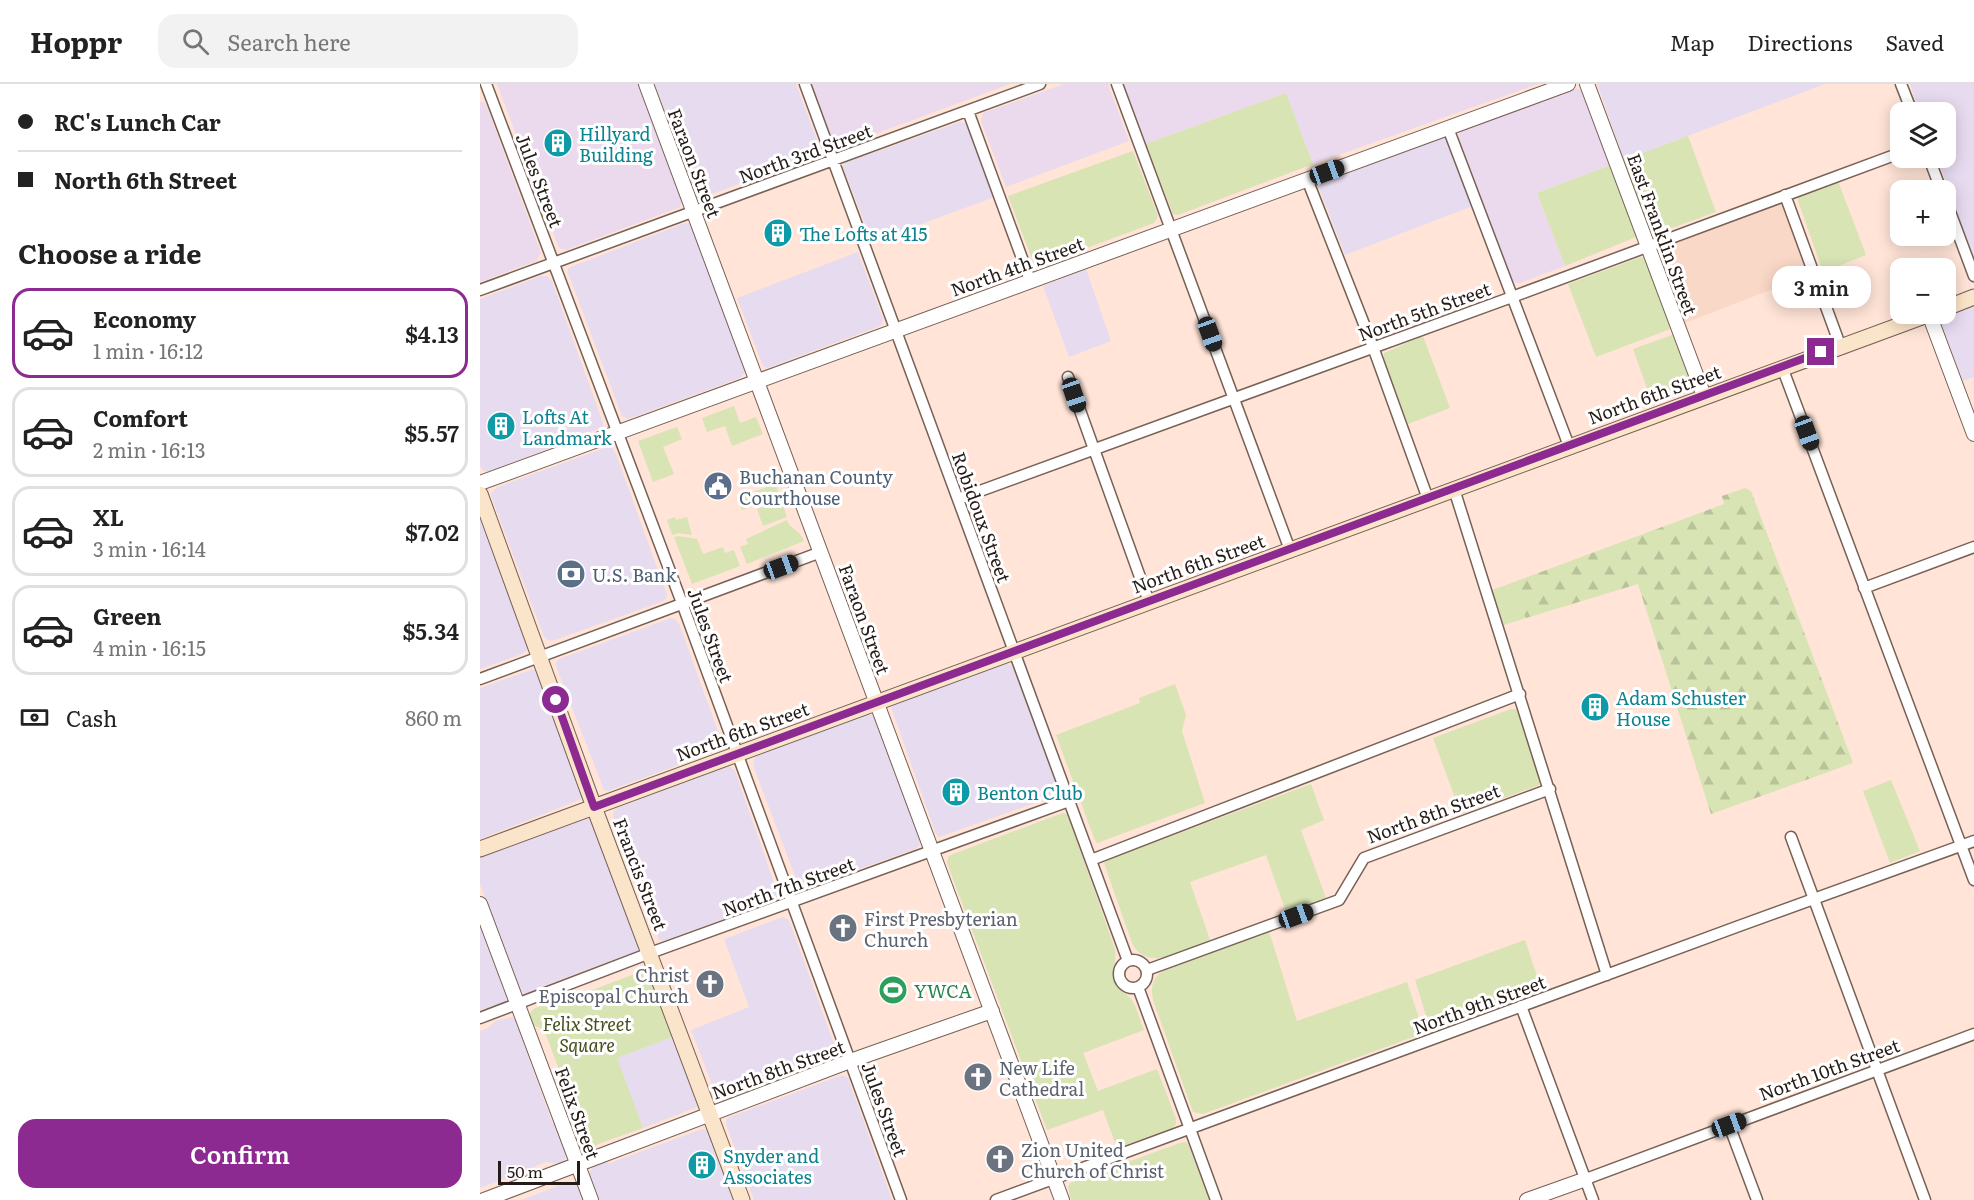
<!DOCTYPE html>
<html lang="en">
<head>
<meta charset="utf-8">
<style>
  :root { --surface:#fff; --page:#f2f2f2; --text:#222; --muted:#767676; --line:#e0e0e0; --accent:#8c2a92 }
  body { margin:0; font-family:Literata,serif; background:var(--page); color:var(--text); height:100vh; display:flex; flex-direction:column; font-size:22px; white-space:nowrap }
  * { box-sizing:border-box; margin:0 }
  p { font-size:20px; color:var(--muted) }
  .icon { flex:none; width:33px; height:33px; fill:none; stroke:currentColor; stroke-width:2; stroke-linecap:round; stroke-linejoin:round }
  .map { position:relative; flex:1; overflow:hidden }
  .side { display:flex; flex-direction:column; background:var(--surface); width:480px }
  .side>* { flex:none }
  .guide { display:grid; align-content:center; height:132px; padding:0 18px; background:var(--surface) }
  .tools { position:absolute; left:1410px; top:18px; display:grid; gap:12px }
  .tools a { display:grid; place-items:center; width:66px; height:66px; border-radius:12px; background:var(--surface); box-shadow:0 3px 15px #0003; font-size:30px }
  .scale { position:absolute; left:18px; bottom:15px; width:82px; box-sizing:border-box; padding-left:6px; border:3px solid #251b17; border-top:0; font-size:16px; line-height:21px; white-space:nowrap; color:#251b17; -webkit-text-stroke:4px #fff; paint-order:stroke }
  .end { position:absolute; width:27px; height:27px; margin:-14px; border:8px solid #8c2a92; background:#fff; box-shadow:0 0 0 3px #fff }
  .from { border-radius:50% }
  .bubble { position:absolute; height:42px; border-radius:18px; background:var(--surface); box-shadow:0 3px 15px #0003; font-size:20px; font-weight:600; line-height:42px; text-align:center }
  .car { position:absolute; width:18px; height:36px; margin:-18px -9px; border-radius:8px; box-shadow:0 0 4px 2px #0007; background:linear-gradient(#222 24%,#8ab4d8 0 40%,#222 0 76%,#8ab4d8 0 86%,#222 0) }
  .guide b { display:flex; align-items:center; gap:21px; height:57px; font-size:22px }
  .guide b+b { border-top:2px solid var(--line) }
  .guide i { width:15px; height:15px; background:var(--text) }
  ul { padding:0; list-style:none }
  li { display:flex; align-items:center; gap:18px; height:90px; margin:0 12px 9px; padding:0 6px; border:3px solid var(--line); border-radius:18px }
  li div { flex:1 }
  li b { display:block; font-size:22px }
  li em { font-style:normal; font-weight:600 }
  li.current { border-color:var(--accent) }
  li>.icon { width:54px; height:54px; stroke-width:1.5 }
  h2 { padding:0 18px; font-size:27px; line-height:72px }
  .pay { display:flex; align-items:center; gap:15px; height:66px; padding:0 18px; font-size:22px }
  .pay p { margin-inline-start:auto }
  .cta { display:flex; gap:12px; margin-top:auto; padding:12px 18px }
  .cta a { flex:1; height:69px; border-radius:18px; background:var(--accent); color:#fff; font-size:24px; font-weight:600; line-height:69px; text-align:center }
  header { display:flex; align-items:center; gap:36px; box-sizing:border-box; height:84px; padding:0 30px; background:var(--surface); border-bottom:2px solid var(--line) }
  header strong { font-size:28px }
  nav { display:flex; gap:33px; margin-inline-start:auto; font-size:21px }
  .search { width:420px; height:54px; background:var(--page); display:flex; align-items:center; gap:15px; box-sizing:border-box; padding:0 21px; border-radius:18px; color:var(--muted); font-size:22px }
  main { display:flex; flex:1; min-height:0 }
  .map>svg:first-child { display:block }
</style>
</head>
<body>
<header>
<strong>Hoppr</strong>
<div class="search"><svg class="icon" aria-label="search" viewBox="0 0 24 24"><circle cx="10" cy="10" r="6"/><path d="M15 15l6 6"/></svg>Search here</div>
<nav><a>Map</a><a>Directions</a><a>Saved</a></nav>
</header>
<main>
<section class="side">
<div class="guide">
<b><i class="from"></i>RC's Lunch Car</b>
<b><i></i>North 6th Street</b>
</div>
<h2>Choose a ride</h2>
<ul>
<li class="current"><svg class="icon" aria-label="car" viewBox="0 0 24 24"><path d="M5 17H2v-5l4-1 3-4h7l3 4 3 1v5h-3M9 17h6M6 11h13"/><circle cx="7" cy="17" r="2"/><circle cx="17" cy="17" r="2"/></svg><div><b>Economy</b><p>1 min · 16:12</p></div><em>$4.13</em></li>
<li><svg class="icon" aria-label="car" viewBox="0 0 24 24"><path d="M5 17H2v-5l4-1 3-4h7l3 4 3 1v5h-3M9 17h6M6 11h13"/><circle cx="7" cy="17" r="2"/><circle cx="17" cy="17" r="2"/></svg><div><b>Comfort</b><p>2 min · 16:13</p></div><em>$5.57</em></li>
<li><svg class="icon" aria-label="car" viewBox="0 0 24 24"><path d="M5 17H2v-5l4-1 3-4h7l3 4 3 1v5h-3M9 17h6M6 11h13"/><circle cx="7" cy="17" r="2"/><circle cx="17" cy="17" r="2"/></svg><div><b>XL</b><p>3 min · 16:14</p></div><em>$7.02</em></li>
<li><svg class="icon" aria-label="car" viewBox="0 0 24 24"><path d="M5 17H2v-5l4-1 3-4h7l3 4 3 1v5h-3M9 17h6M6 11h13"/><circle cx="7" cy="17" r="2"/><circle cx="17" cy="17" r="2"/></svg><div><b>Green</b><p>4 min · 16:15</p></div><em>$5.34</em></li>
</ul>
<div class="pay"><svg class="icon" aria-label="cash" viewBox="0 0 24 24"><path d="M3 7h18v10H3z"/><circle cx="12" cy="12" r="2"/></svg>Cash<p>860 m</p></div>
<div class="cta"><a>Confirm</a></div>
</section>
<div class="map">
<svg width="1494" height="1116" viewBox="0 0 1494 1116">
  <defs>
    <pattern id="forest-firs" width="22" height="20" patternUnits="userSpaceOnUse" patternTransform="scale(1.5)"><rect width="22" height="20" fill="#d8e4b4"/><path d="M5 1l3.5 6h-7zM16 11l3.5 6h-7z" fill="#b9c39a"/></pattern>
  </defs>
  <rect width="100%" height="100%" fill="#ffe4d7"/>
  <path fill="#e7dbf0" d="M175,0h141l24,64 -1,5 -4,3 -114,42 -4,-1z
    M1117,0h228l-201,76z
    M1430,0h64v175l-37,-101h9v-46h-26z
    M480,38l5,1 5,5 25,69 -123,45 -29,-75 2,-4z
    M964,53l4,3 25,66 -128,49 -26,-67 1,-4z
    M205,139l5,1 3,5 53,142 -6,7 -112,41 -6,-3 -54,-143v-5z
    M378,168l25,67 -1,5 -4,3 -111,41 -4,-2 -26,-68z
    M606,185l25,72 -42,16 -26,-71z
    M61,192h6l5,5 51,142v4l-115,45 -4,-1 -4,-5v-167z
    M1494,222v71l-11,4 -21,-55v-6l2,-3z
    M127,363l5,1 4,6 51,141 -1,4 -5,3 -109,39 -4,-1 -4,-3 -53,-141 1,-4 6,-5z
    M0,430l49,135 -7,5 -42,15z
    M191,534l5,2 4,6 44,122 -116,43 -4,-1 -47,-121 -1,-6 3,-4z
    M523,579l8,2 3,4 45,124 -4,3 -116,41 -3,-3 -45,-127 3,-3z
    M53,585l4,1 47,128 -104,41v-151z
    M387,630l6,2 4,6 43,119 -1,5 -4,3 -109,39 -4,-1 -4,-3 -44,-116 -1,-7 4,-6z
    M249,682l6,5 43,123 -1,3 -4,4 -110,40 -4,-1 -46,-124v-4l4,-4z
    M108,734h5l49,129 -2,5 -7,5 -5,-3 -90,34 1,4 -14,3 -6,-6 -39,-105v-26z
    M303,833l6,3 48,132 -1,4 -116,42 -3,-1 -26,-67 58,-23 -25,-68z
    M0,834l29,77 -4,9 -13,2 -12,4z
    M32,933l7,6 2,6 -1,5 32,88 6,4 8,30 -2,6 -5,2 -13,-2 -66,26v-157l8,-3 8,-7z
    M195,952l24,68 -2,3 -54,21 -27,-70z
    M362,991l6,3 44,122h-138l-28,-76 1,-6z
    M222,1045l6,2 27,69h-137l-9,-27 5,-7 10,-4 6,1z
    M88,1098l10,2 4,9v7h-61z"/>
  <path fill="#ebdaed" d="M17,0h142l43,117 -2,6 -114,43 -5,-1 -3,-3z
    M331,0h199l-170,63 -8,-7z
    M584,0h44l21,57 -123,46 -25,-66 2,-8z
    M644,0h414l-225,80 -27,-71 -140,51z
    M1097,4l7,5 27,72 -74,28 28,73 -45,17h-4l-5,-3 -52,-142v-5l4,-4z
    M0,18h4l3,5 54,146 -5,8 -56,21z"/>
  <path fill="#fad8c7" d="M1296,119h5l3,3 25,69 -124,48 -26,-71 10,-8z"/>
  <path fill="#d8e4b4" d="M806,9l27,71 -135,51 -5,-1 -27,-70z
    M1208,52l28,76 -58,21 -8,-2 -26,-71z
    M653,67l25,65 -4,7 -113,42 -7,-1 -26,-68z
    M1131,81l25,72 -71,29 -28,-73z
    M1358,97l28,74 -43,17 -25,-71 1,-5 4,-2z
    M1161,173l5,1 27,70 -77,29 -28,-73z
    M1195,250l19,52 -1,4 -40,15 -20,-56z
    M943,252l27,72 -42,16 -24,-65v-6z
    M254,322l6,17 16,-6 7,17 -31,12 -7,-20 -18,6 -5,-14z
    M197,343l5,12 -19,8 11,27 -21,8 -15,-41z
    M295,400l5,12 -38,14 -5,-12z
    M301,416l6,17 -24,9 -6,-17z
    M195,433l1,3 11,-3 5,18 -14,-2 -6,2 -5,-15z
    M307,436c3,9 12,9 17,21l-57,23 -7,-17 8,-3 -2,-5z
    M198,452l19,3 6,15 20,-7 2,6 9,-3 6,16 -48,18 -18,-47z
    M1026,501l20,33 -22,7 -12,-35z
    M695,600l11,31 -4,16 23,72 -108,40 -3,-5 -38,-103 84,-32 -1,-5z
    M1031,625h5l3,5 21,66 -1,5 -78,29 -28,-76z
    M1411,696l29,71 -30,12 -27,-72z
    M831,700l13,36 -23,10 25,68 -40,14 -20,-57 -76,27 20,58c-23,9 -63,34 -78,3l-28,-80 4,-3z
    M583,729l4,1 2,5 46,130c2,11 -4,23 0,33 3,9 11,10 16,17 6,8 9,22 13,31l-61,23 15,38 59,-22 19,50v5l-3,4 -56,20 -14,-38 -56,20 -100,-267 1,-6 5,-3z
    M789,847l28,90 110,-39 17,51 -221,81 -10,-2 -39,-109c-4,-13 -3,-26 11,-33z
    M1045,856l17,51 -111,41 -16,-52z
    M165,884h3l27,68 -58,22 26,70 -45,16 -8,8c-16,-1 -16,-14 -10,-27l-36,-95 -11,-5 -4,-10c5,-8 10,-10 19,-8l89,-34 3,-4z
    M706,1058l3,4 20,54h-138l-3,-13 2,-4 110,-40z"/>
  <path fill="url(#forest-firs)" d="M1265,404l6,3 102,272 -142,51 -73,-230 -112,34 -20,-33 218,-81 -2,-8z"/>
  <g fill="none" stroke-linecap="round" stroke-linejoin="round">
    <g stroke="#776055" stroke-width="13">
      <path id="minor" d="M6,0l196,519 219,597
        M325,0l323,877
        M637,0l173,466
        M1421,0l11,28
        M488,27l62,169
        M968,44l121,318
        M1449,74l12,32
        M827,95l66,168 55,152
        M1305,111l55,150
        M1466,117l28,75
        M0,206l560,-206
        M1302,283l192,513
        M588,293l81,225
        M974,405l153,486
        M478,415l554,-202 388,-144
        M1384,504l110,-41
        M0,595l341,-127
        M1311,753l134,363
        M611,776l429,-166
        M639 890a14 14 0 1 1 28 0a14 14 0 1 1-28 0Z
        M667,886l192,-70 25,-42 186,-69
        M658,903l78,213
        M1041,922l72,194
        M0,934l170,-65 419,-152
        M1249,1041l28,75
        M1106,1095l388,-145
        M516,1116l743,-274 235,-85"/>
    </g>
    <g stroke="#776055" stroke-width="16">
      <path id="tertiary" d="M166,0l416,1116
        M1107,0l117,312
        M1449,230l45,120
        M0,399l1088,-399
        M0,820l111,296
        M4,1116l366,-139 142,-50
        M1047,1116l59,-21"/>
    </g>
    <g stroke="#776055" stroke-width="17">
      <path id="secondary" d="M1466,224l28,-11
        M0,410l114,313 148,393
        M0,765l1450,-535"/>
    </g>
    <use href="#minor" stroke="#fff" stroke-width="10"/>
    <use href="#tertiary" stroke="#fff" stroke-width="14"/>
    <use href="#secondary" stroke="#fbe5ca" stroke-width="15"/>
  </g>
  <g fill="none" stroke-linecap="round" stroke-linejoin="round">
    <path stroke="#8c2a92" stroke-width="8" d="M76,616l38,107 1227,-455"/>
  </g>
  <defs>
    <g id="building-disc" transform="scale(1.5)"><circle r="9.5" fill="#0f9aa8" stroke="#fff"/><path d="M-4-6H4V6H1V3H-1V6H-4ZM-2.5-4.3h1.7v1.8h-1.7ZM.8-4.3h1.7v1.8H.8ZM-2.5-1h1.7V.8h-1.7ZM.8-1h1.7V.8H.8Z" fill="#fff"/></g>
    <g id="civic-disc" transform="scale(1.5)"><circle r="9.5" fill="#5c6f8a" stroke="#fff"/><path d="M-.6-6.5H3V-4.5H.6V-3L4-1V1h2V6H-6V1h2V-1L-.6-3ZM-1.2 2.5V6h2.4V2.5Z" fill="#fff"/></g>
    <g id="bank-disc" transform="scale(1.5)"><circle r="9.5" fill="#5c6f8a" stroke="#fff"/><path d="M-6-4H6V4H-6ZM0-2.3a2.3 2.3 0 1 0 0 4.6a2.3 2.3 0 1 0 0-4.6Z" fill="#fff"/></g>
    <g id="church-disc" transform="scale(1.5)"><circle r="9.5" fill="#6b7280" stroke="#fff"/><path d="M-1.2-6h2.4v3.5h3.3v2.4h-3.3V6h-2.4V-.1h-3.3v-2.4h3.3Z" fill="#fff"/></g>
    <g id="stadium-disc" transform="scale(1.5)"><circle r="9.5" fill="#2e9e5b" stroke="#fff"/><path d="M0-5a6.5 5 0 1 0 0 10a6.5 5 0 1 0 0-10ZM-3.5-1.8h7v3.6h-7Z" fill="#fff"/></g>
  </defs>
  <g fill-rule="evenodd">
    <use href="#building-disc" x="78" y="59"/>
    <use href="#building-disc" x="298" y="149"/>
    <use href="#building-disc" x="21" y="342"/>
    <use href="#civic-disc" x="238" y="402"/>
    <use href="#bank-disc" x="91" y="490"/>
    <use href="#building-disc" x="1115" y="623"/>
    <use href="#building-disc" x="476" y="708"/>
    <use href="#church-disc" x="363" y="844"/>
    <use href="#church-disc" x="230" y="900"/>
    <use href="#stadium-disc" x="413" y="906"/>
    <use href="#church-disc" x="498" y="993"/>
    <use href="#church-disc" x="520" y="1075"/>
    <use href="#building-disc" x="222" y="1081"/>
  </g>
  <g text-anchor="middle" dominant-baseline="central" stroke-width="6" stroke-linejoin="round" paint-order="stroke">
    <g font-size="18" fill="#0d838f" stroke="#fff" text-anchor="start">
      <text x="99" y="49">Hillyard<tspan x="99" dy="21">Building</tspan></text>
      <text x="319" y="149">The Lofts at 415</text>
      <text x="42" y="332">Lofts At<tspan x="42" dy="21">Landmark</tspan></text>
      <text x="1136" y="613">Adam Schuster<tspan x="1136" dy="21">House</tspan></text>
      <text x="497" y="708">Benton Club</text>
      <text x="243" y="1071">Snyder and<tspan x="243" dy="21">Associates</tspan></text>
    </g>
    <g font-size="18" fill="#251b17" stroke="#fff">
      <text transform="translate(325 69) rotate(-20)">North 3rd Street</text>
      <text transform="translate(215 79) rotate(69)">Faraon Street</text>
      <text transform="translate(60 96) rotate(69)">Jules Street</text>
      <text transform="translate(1183 150) rotate(70)">East Franklin Street</text>
      <text transform="translate(537 182) rotate(-20)">North 4th Street</text>
      <text transform="translate(944 227) rotate(-20)">North 5th Street</text>
      <text transform="translate(1174 310) rotate(-20)">North 6th Street</text>
      <text transform="translate(502 433) rotate(70)">Robidoux Street</text>
      <text transform="translate(718 479) rotate(-20)">North 6th Street</text>
      <text transform="translate(385 535) rotate(70)">Faraon Street</text>
      <text transform="translate(231 551) rotate(70)">Jules Street</text>
      <text transform="translate(262 647) rotate(-20)">North 6th Street</text>
      <text transform="translate(953 729) rotate(-20)">North 8th Street</text>
      <text transform="translate(161 790) rotate(69)">Francis Street</text>
      <text transform="translate(308 802) rotate(-20)">North 7th Street</text>
      <text transform="translate(999 920) rotate(-20)">North 9th Street</text>
      <text transform="translate(298 985) rotate(-20)">North 8th Street</text>
      <text transform="translate(1349 985) rotate(-20)">North 10th Street</text>
      <text transform="translate(405 1025) rotate(70)">Jules Street</text>
      <text transform="translate(98 1029) rotate(70)">Felix Street</text>
    </g>
    <g font-size="18" fill="#4e5e75" stroke="#fff" text-anchor="start">
      <text x="259" y="392">Buchanan County<tspan x="259" dy="21">Courthouse</tspan></text>
      <text x="112" y="490">U.S. Bank</text>
    </g>
    <g font-size="18" fill="#5b616d" stroke="#fff" text-anchor="start">
      <text x="384" y="834">First Presbyterian<tspan x="384" dy="21">Church</tspan></text>
      <text x="209" y="890" text-anchor="end">Christ<tspan x="209" dy="21">Episcopal Church</tspan></text>
      <text x="519" y="983">New Life<tspan x="519" dy="21">Cathedral</tspan></text>
      <text x="541" y="1065">Zion United<tspan x="541" dy="21">Church of Christ</tspan></text>
    </g>
    <g font-size="18" fill="#27864d" stroke="#fff" text-anchor="start">
      <text x="434" y="906">YWCA</text>
    </g>
    <g font-size="18" font-style="italic" fill="#454f1d" stroke="#fff">
      <text x="107" y="939">Felix Street<tspan x="107" dy="21">Square</tspan></text>
    </g>
  </g>
</svg>
<div class="tools">
<a><svg class="icon" aria-label="layers" viewBox="0 0 24 24"><path d="M12 4l9 5-9 5-9-5zM3 14l9 5 9-5"/></svg></a>
<a>+</a>
<a>−</a>
</div>
<div class="scale">50 m</div>
<i class="end from" style="left:76px;top:616px"></i>
<i class="end" style="left:1341px;top:268px"></i>
<div class="bubble" style="left:1292px;top:182px;width:99px">3 min</div>
<i class="car" style="left:847px;top:88px;rotate:70deg"></i>
<i class="car" style="left:730px;top:250px;rotate:160deg"></i>
<i class="car" style="left:594px;top:311px;rotate:161deg"></i>
<i class="car" style="left:1327px;top:349px;rotate:160deg"></i>
<i class="car" style="left:301px;top:483px;rotate:70deg"></i>
<i class="car" style="left:816px;top:832px;rotate:70deg"></i>
<i class="car" style="left:1249px;top:1041px;rotate:70deg"></i>
</div>
</main>
</body>
</html>
